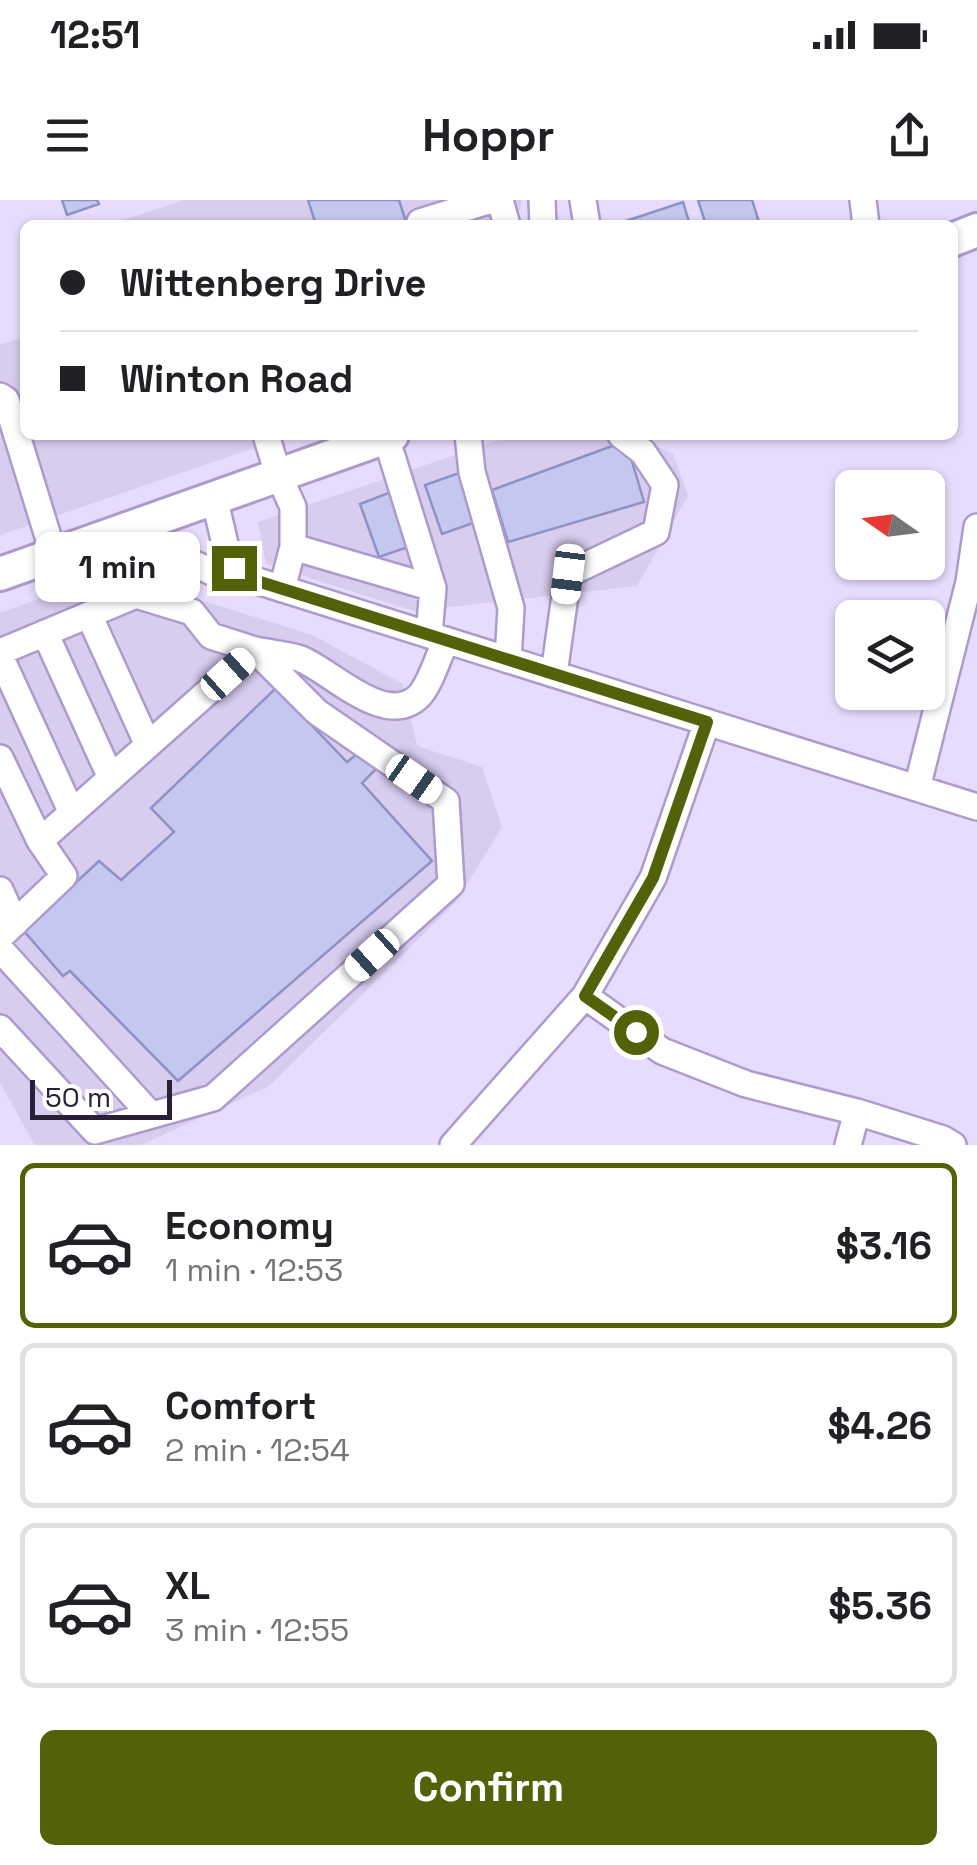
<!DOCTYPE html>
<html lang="en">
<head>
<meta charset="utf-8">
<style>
  :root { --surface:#fff; --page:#f2f2f2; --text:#202124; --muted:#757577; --line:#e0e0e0; --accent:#526208 }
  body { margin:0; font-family:"Space Grotesk",sans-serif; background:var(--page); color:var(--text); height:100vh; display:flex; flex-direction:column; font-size:38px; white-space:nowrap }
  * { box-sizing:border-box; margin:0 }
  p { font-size:32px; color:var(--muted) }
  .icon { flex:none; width:55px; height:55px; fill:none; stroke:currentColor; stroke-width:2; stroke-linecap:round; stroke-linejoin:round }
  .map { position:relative; height:945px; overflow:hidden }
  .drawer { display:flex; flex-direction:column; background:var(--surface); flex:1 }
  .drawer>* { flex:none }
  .guide { position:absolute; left:20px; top:20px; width:938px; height:220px; border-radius:15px; box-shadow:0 2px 8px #0004; display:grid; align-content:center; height:220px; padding:0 40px; background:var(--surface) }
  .needle { width:65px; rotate:284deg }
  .buttons { position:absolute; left:835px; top:270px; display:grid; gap:20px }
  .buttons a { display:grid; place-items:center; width:110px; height:110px; border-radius:15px; background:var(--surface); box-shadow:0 2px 8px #0004; font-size:50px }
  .scale { position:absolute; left:30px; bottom:25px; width:142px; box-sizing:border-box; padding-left:10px; border:5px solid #282034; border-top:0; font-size:28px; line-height:35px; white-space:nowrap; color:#282034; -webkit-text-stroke:8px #fff; paint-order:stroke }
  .end { position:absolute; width:45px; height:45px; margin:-22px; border:12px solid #526208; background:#fff; box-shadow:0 0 0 5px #fff }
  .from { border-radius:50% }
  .bubble { position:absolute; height:70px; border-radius:15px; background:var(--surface); box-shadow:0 2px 8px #0004; font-size:32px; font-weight:700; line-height:70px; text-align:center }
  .car { position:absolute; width:30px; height:60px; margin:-30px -15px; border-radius:12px; box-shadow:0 0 8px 2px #0007; background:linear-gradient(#fff 24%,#345 0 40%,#fff 0 76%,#345 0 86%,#fff 0) }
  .guide b { display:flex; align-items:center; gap:35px; height:95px; font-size:38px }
  .guide b+b { border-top:2px solid var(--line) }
  .guide i { width:25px; height:25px; background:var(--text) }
  ul { padding:18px 0 0; list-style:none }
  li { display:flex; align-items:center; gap:30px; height:165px; margin:0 20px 15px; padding:0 20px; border:5px solid var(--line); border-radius:15px }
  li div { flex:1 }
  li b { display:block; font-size:38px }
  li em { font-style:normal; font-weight:700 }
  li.on { border-color:var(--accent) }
  li>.icon { width:90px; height:90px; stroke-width:1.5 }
  .cta { display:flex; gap:20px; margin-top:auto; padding:20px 40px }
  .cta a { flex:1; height:115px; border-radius:15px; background:var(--accent); color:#fff; font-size:40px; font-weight:700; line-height:115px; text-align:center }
  .status { display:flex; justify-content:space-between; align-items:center; height:70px; padding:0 50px; background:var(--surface); direction:ltr }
  .status svg { height:28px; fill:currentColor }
  header { display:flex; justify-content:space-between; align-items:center; height:130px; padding:0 40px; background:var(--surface); font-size:45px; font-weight:700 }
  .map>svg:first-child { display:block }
</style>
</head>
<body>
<div class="status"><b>12:51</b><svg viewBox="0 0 49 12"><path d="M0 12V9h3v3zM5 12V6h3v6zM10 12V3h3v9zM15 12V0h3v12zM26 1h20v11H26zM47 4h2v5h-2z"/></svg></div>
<header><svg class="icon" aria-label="menu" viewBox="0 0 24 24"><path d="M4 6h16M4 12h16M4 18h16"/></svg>Hoppr<svg class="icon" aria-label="share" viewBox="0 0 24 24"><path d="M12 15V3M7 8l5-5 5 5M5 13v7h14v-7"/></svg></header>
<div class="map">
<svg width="977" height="945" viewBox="0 0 977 945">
  <rect width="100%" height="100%" fill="#e7dcfd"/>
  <path fill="#d8ccef" d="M184,0h338l-6,25h-407z
    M25,137v98h267l-292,100v-190z
    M514,235h120l39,19 15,42 -51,90 -223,25 -148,-47 -8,-42z
    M111,372l201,63 91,49 14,62 65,21 20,60 -46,75 -187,184 -128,59h-106l-35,-62v-470z"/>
  <path fill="#c4c8f1" stroke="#8d91c5" stroke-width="2.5" d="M62,0h35l2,4 -32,11z
    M308,0h91l8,25h-91z
    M698,0h54l8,25h-54z
    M683,2l7,23h-76z
    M626,241l18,61 -136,40 -16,-52z
    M459,273l17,49 -34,12 -17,-49z
    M391,292l20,54 -32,11 -19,-53z
    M276,488l71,74 15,-12 17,16 -17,17 70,78 -254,220 -108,-110 -7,5 -39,-45 75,-70 22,19 53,-48 -23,-24z"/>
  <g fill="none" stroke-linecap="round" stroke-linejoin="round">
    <g stroke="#ad9bce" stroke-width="30">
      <path id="minor" d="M500,0l7,25
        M542,0l1,25
        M583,0l4,25
        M863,0l3,25
        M420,22l71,-22
        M0,196l6,4 48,156
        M266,235l12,39 15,33v40l-11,42
        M468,235l4,37 39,136 -3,52
        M386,237l47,151 -4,47
        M214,297l12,51 8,20 17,11 726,228
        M90,345l84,9 46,22 30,3
        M293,347l140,41
        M89,415l59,130
        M45,433l66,145
        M0,452l136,-57 56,17 19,24 44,14 62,62 129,89 5,83 -238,214 -118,33 -95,-103
        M0,456l72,157
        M554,474l14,-100 88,-42 9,-47 -22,-33 -22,-17
        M0,558l40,83
        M917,588l52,-206 8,-55
        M0,690l15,33
        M0,737l64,-61 -24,-35 215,-191c14,3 32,4 46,9 30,12 85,70 118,37 11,-11 20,-41 27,-56
        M0,749l151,166
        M585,796l77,55 84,33 111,28 86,27 10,6
        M453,945l132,-149 68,-118 54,-156
        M848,945l9,-33"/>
    </g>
    <g stroke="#ad9bce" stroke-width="38">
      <path id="major" d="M952,40l25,-10
        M0,374l392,-139"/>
    </g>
    <use href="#minor" stroke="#fff" stroke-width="25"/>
    <use href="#major" stroke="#fff" stroke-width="32"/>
  </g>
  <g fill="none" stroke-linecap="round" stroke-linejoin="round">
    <path stroke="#526208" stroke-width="12" d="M234,368l17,11 456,143 -54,156 -68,118 51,36"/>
  </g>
</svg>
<div class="buttons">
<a><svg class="needle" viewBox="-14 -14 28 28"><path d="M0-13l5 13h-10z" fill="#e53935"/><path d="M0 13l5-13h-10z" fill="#757577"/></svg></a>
<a><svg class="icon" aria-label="layers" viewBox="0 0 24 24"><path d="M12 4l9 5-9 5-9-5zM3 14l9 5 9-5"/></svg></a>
</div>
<div class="scale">50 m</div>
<i class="end from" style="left:636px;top:832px"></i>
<i class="end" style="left:234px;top:368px"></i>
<div class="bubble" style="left:35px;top:332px;width:165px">1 min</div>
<i class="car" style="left:568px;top:374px;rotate:187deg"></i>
<i class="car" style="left:228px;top:474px;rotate:48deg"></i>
<i class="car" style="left:414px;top:579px;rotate:125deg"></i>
<i class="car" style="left:372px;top:755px;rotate:228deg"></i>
<div class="guide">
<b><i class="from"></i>Wittenberg Drive</b>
<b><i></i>Winton Road</b>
</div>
</div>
<section class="drawer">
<ul>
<li class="on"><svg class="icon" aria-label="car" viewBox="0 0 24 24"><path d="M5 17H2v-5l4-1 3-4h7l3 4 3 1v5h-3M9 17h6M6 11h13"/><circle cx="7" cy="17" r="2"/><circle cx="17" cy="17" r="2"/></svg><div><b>Economy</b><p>1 min · 12:53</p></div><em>$3.16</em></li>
<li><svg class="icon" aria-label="car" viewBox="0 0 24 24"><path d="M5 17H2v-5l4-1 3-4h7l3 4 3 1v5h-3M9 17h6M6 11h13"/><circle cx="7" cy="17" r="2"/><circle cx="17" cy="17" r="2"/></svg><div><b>Comfort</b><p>2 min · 12:54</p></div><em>$4.26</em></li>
<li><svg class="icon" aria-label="car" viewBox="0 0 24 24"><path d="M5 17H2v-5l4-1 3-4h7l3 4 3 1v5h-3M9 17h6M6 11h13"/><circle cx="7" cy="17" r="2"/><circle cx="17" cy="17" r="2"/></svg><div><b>XL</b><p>3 min · 12:55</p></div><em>$5.36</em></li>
</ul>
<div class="cta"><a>Confirm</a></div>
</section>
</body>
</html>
